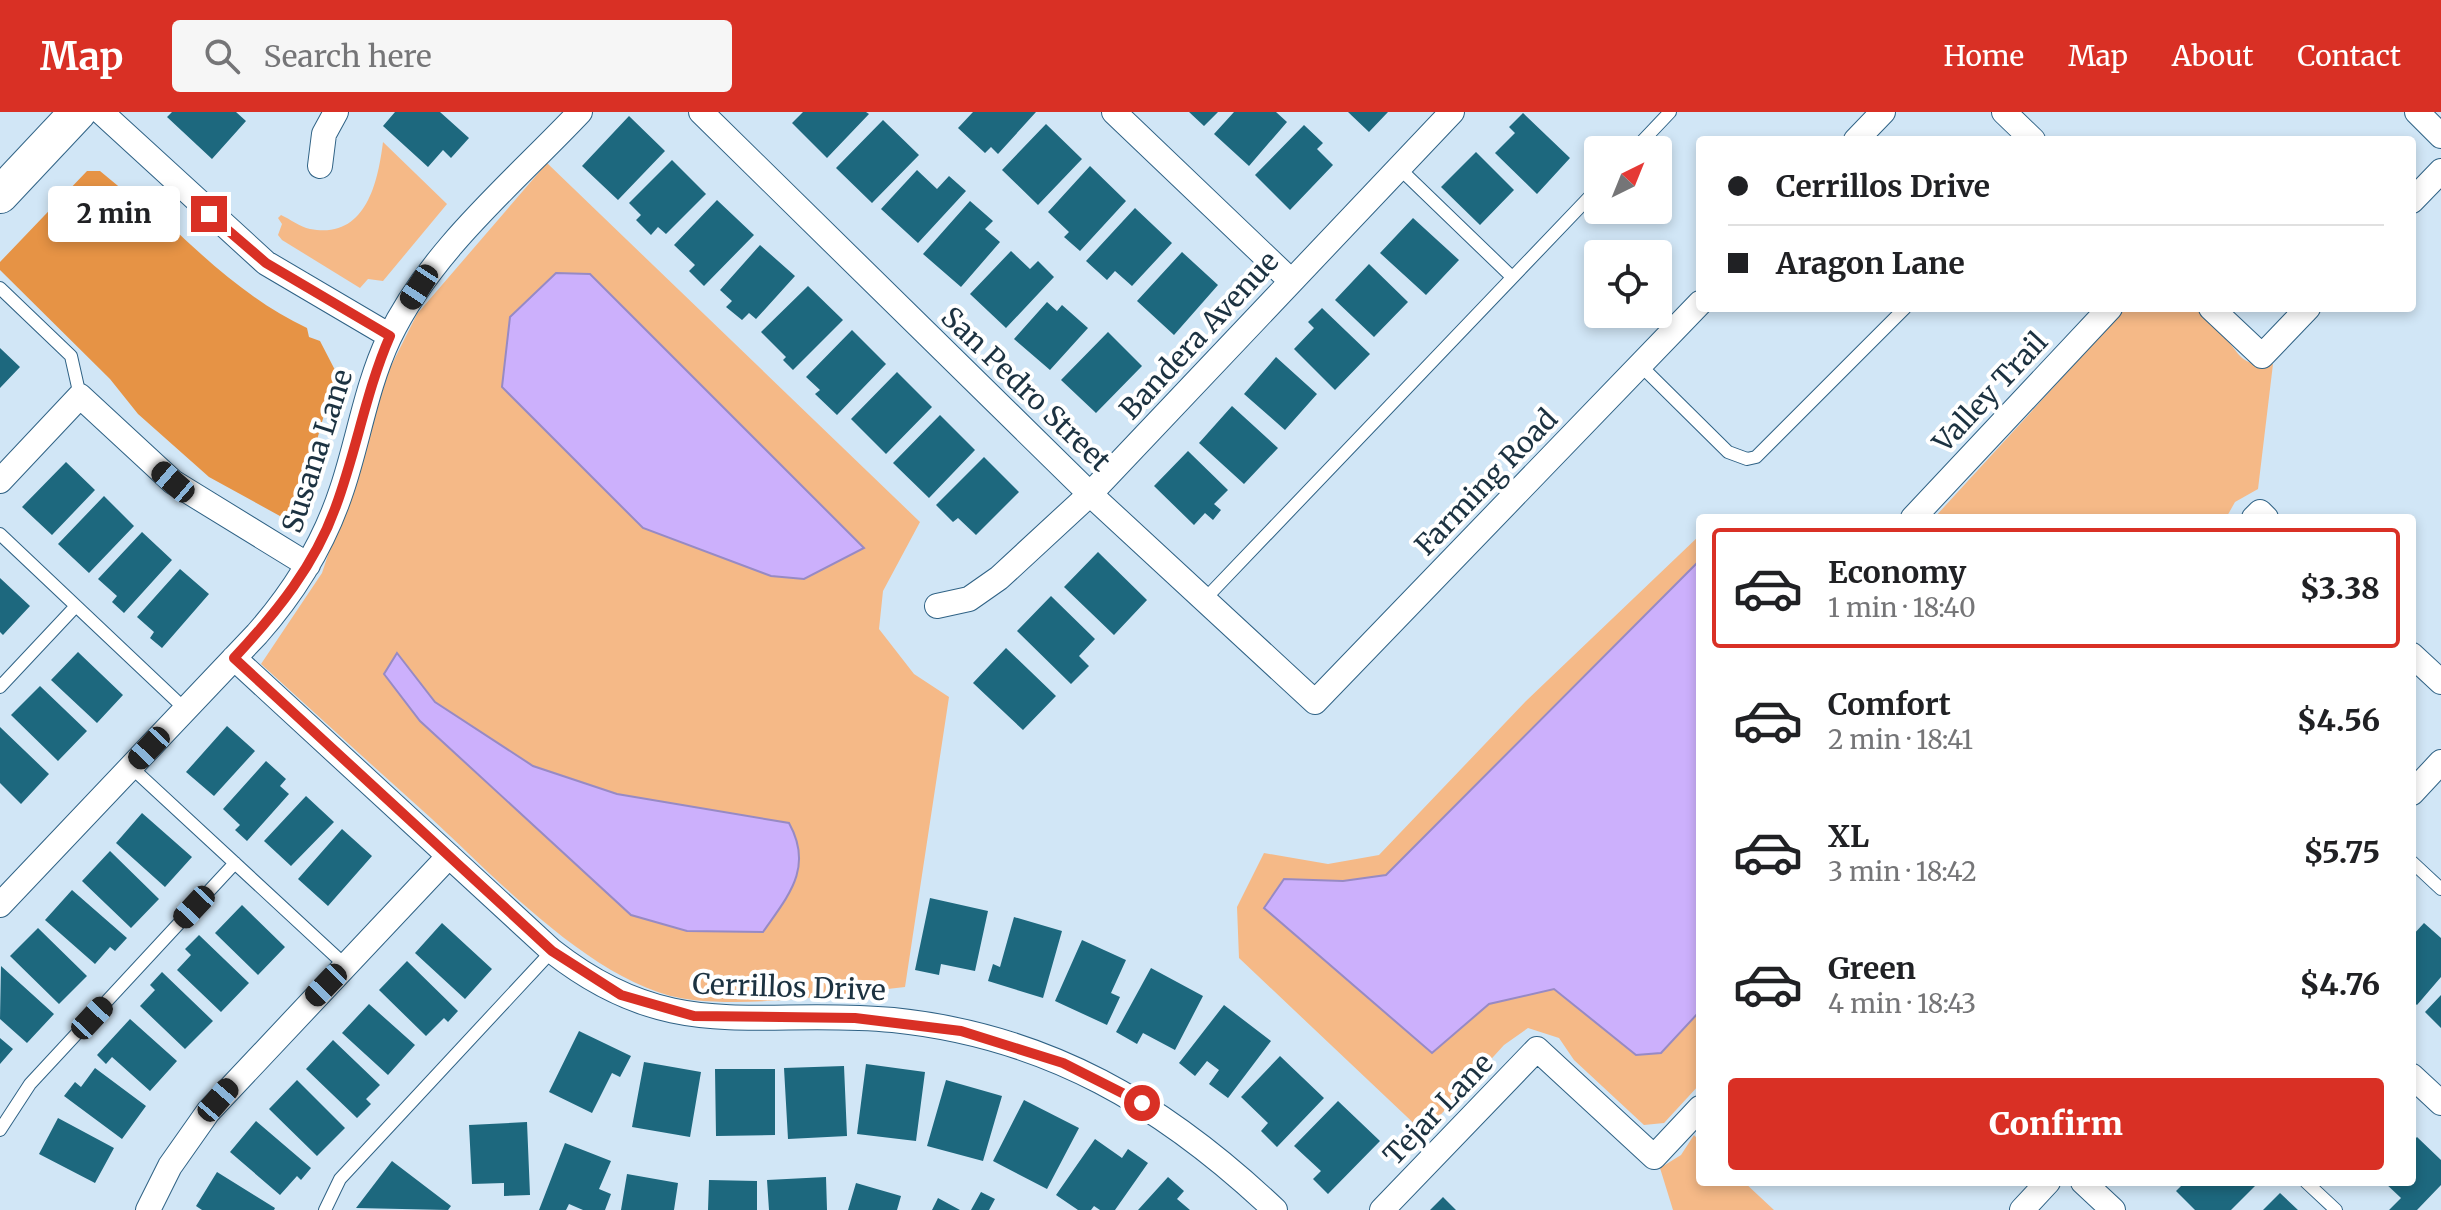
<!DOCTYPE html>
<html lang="en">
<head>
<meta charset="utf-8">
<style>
  :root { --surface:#fff; --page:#f6f6f6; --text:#202124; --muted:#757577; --line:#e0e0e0; --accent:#d93025 }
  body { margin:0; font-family:Merriweather,serif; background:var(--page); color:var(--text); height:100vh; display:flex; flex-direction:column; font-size:30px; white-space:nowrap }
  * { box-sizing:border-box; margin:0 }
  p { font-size:26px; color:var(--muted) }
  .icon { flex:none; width:44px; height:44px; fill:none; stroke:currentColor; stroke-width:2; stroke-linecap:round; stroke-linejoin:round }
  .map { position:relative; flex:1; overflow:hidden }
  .drawer { position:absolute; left:1696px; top:402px; width:720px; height:672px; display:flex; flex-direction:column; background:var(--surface); border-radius:8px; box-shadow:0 4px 12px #0003 }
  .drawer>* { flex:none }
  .hud { position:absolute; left:1696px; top:24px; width:720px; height:176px; border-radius:8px; box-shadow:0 4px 12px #0003; display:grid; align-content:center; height:176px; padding:0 32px; background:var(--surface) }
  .needle { width:52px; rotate:43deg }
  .tools { position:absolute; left:1584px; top:24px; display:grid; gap:16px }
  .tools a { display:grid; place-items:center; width:88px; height:88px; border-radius:8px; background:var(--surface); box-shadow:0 4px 12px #0003; font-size:40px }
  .end { position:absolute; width:36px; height:36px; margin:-18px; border:10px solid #d93025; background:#fff; box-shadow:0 0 0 4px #fff }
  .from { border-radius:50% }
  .bubble { position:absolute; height:56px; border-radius:8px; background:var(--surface); box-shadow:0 4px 12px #0003; font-size:26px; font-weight:800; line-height:56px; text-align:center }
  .car { position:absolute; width:24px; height:48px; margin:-24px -12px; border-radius:10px; box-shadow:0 0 6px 2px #0007; background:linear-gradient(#222 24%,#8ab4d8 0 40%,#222 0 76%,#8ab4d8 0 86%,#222 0) }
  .hud b { display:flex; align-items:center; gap:28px; height:76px; font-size:30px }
  .hud b+b { border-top:2px solid var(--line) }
  .hud i { width:20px; height:20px; background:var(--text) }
  ul { padding:14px 0 0; list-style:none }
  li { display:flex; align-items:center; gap:24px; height:120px; margin:0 16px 12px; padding:0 16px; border:4px solid transparent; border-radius:8px }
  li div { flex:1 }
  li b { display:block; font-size:30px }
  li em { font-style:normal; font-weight:800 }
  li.on { border-color:var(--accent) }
  li>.icon { width:72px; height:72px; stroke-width:1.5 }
  .action { display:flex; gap:16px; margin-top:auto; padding:16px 32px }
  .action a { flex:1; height:92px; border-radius:8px; background:var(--accent); color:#fff; font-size:32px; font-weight:800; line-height:92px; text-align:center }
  header { display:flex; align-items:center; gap:48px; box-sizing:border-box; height:112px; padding:0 40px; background:var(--accent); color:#fff }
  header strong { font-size:38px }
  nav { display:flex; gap:44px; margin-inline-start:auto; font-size:28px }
  .search { width:560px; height:72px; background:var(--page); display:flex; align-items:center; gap:20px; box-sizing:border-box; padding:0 28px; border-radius:8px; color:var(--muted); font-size:30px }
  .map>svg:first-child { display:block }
</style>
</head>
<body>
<header>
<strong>Map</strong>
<div class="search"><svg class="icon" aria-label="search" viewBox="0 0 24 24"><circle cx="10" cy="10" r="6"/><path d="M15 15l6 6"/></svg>Search here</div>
<nav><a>Home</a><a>Map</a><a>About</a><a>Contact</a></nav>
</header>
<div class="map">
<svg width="2441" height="1098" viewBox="0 0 2441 1098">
  <rect width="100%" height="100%" fill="#d1e6f6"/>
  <path fill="#f5b987" d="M383,30l64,62 -64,77 -15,-2 -8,9 -78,-48 -4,-5 4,-11 -4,-6 3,-3c9,4 19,12 29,14 56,11 68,-47 73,-87z
    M547,51l373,359 -37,69 -4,38 35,45 35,23 -44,290c-69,7 -143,20 -212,13 -92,-9 -195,-120 -261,-181 -57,-51 -114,-103 -171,-155l61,-91 68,-205 27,-54z
    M2126,196h68c10,9 20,17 28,26 19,20 17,33 51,30l-15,125 -23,13 -9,16h-292z
    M1700,423v549l-36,39 -20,2 -70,-65 -15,-22 -31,-10 -24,17 -80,88 -185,-175 -2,-51 27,-54 64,11 51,-9 147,-154z
    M1694,1023l6,6v41h44l30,28h-101l-13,-42 21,-13z"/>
  <path fill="#e69345" d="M87,59h13l29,24 8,-1c52,49 104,103 170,134l2,9 11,4 16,31 -38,136 -9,13 -80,-44 -71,-63 -28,-35 -110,-109v-8z"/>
  <path fill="#ccb0fc" stroke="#978ac4" stroke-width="2" d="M556,161l34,1 274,274 -60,31 -33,-3 -128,-48 -141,-141 8,-70z
    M1700,448v451l-39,42 -25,2 -82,-66 -65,15 -57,49 -168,-145 20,-29 59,2 43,-6z
    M397,541l38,49 98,64 84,28 172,29c25,45 -1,73 -26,109l-76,-1 -56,-16 -211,-194 -36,-47z"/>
  <path fill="#1d687e" d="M172,0h64l10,9 -34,38 -45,-42z
    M395,0h45l29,26 -18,20 -8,-8 -15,17 -45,-41z
    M803,0h63l3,2 -42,44 -35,-35z
    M973,0h63l-38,42 -7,-7 -6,6 -27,-25z
    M1189,0h29l-14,14z
    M1234,0h42l11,10 -38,44 -35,-32z
    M1348,0h40l-19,20z
    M1523,1l47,45 -33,36 -42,-41 20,-20 -6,-6z
    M629,4l36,35 -47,49 -36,-34z
    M883,8l36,35 -47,48 -36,-35z
    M1046,12l36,35 -44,46 -36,-35z
    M1304,13l19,18 -6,6 16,16 -43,45 -35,-35z
    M1476,40l38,38 -34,35 -39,-38z
    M672,48l34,34 -40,40 -8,-7 -7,8 -15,-15 5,-5 -12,-12z
    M1090,54l36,35 -46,50 -16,-14 5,-5 -21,-20z
    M917,58l20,19 12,-13 17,15 -48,52 -37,-34z
    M717,88l37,35 -50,51 -15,-15 6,-6 -21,-20z
    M970,89l23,20 -8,8 15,13 -39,45 -38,-33z
    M1135,96l37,35 -40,43 -17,-15 -8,9 -21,-19z
    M1413,106l46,42 -33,35 -46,-42z
    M760,133l35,31 -39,43 -7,-6 -7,7 -16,-13 6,-6 -12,-11z
    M1011,139l19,18 8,-8 16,16 -48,51 -36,-34z
    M1182,140l36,33 -44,50 -37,-34z
    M1369,152l39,38 -34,35 -39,-37z
    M808,174l35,34 -50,50 -10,-10 3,-3 -25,-25z
    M1047,190l10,9 5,-6 26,23 -38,42 -36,-31z
    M1322,196l48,46 -35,36 -41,-41 20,-21 -6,-6z
    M852,218l34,34 -49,51 -22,-21 5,-4 -14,-13z
    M1108,220l34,34 -46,47 -35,-33z
    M0,236l20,19 -20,21z
    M1276,245l41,37 -32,36 -41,-36z
    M897,260l35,35 -46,47 -35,-35z
    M1232,294l46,42 -34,36 -45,-41z
    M940,303l35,35 -46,48 -36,-35z
    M1188,339l40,39 -14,14 7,6 -8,10 -8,-7 -11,12 -40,-39z
    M984,345l35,35 -43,43 -18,-17 -5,4 -17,-17z
    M66,350l29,28 -43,45 -30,-28z
    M104,384l30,30 -45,47 -31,-29z
    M142,420l30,28 -48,53 -12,-11 5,-6 -19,-17z
    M1098,440l49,48 -33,35 -50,-48z
    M180,457l29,25 -47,54 -12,-10 4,-6 -17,-15z
    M0,466l30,28 -27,29 -3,-3z
    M1051,484l44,43 -16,17 10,10 -18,18 -54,-53z
    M1006,536l50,48 -33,34 -50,-47z
    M78,540l45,43 -26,28 -46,-43z
    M40,574l47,45 -29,30 -47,-46z
    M227,614l28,25 -41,45 -28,-24z
    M0,615l49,47 -28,30 -21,-21z
    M266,649l20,18 -6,7 9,8 -42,47 -12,-11 5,-5 -17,-16z
    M306,684l28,26 -43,44 -27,-25z
    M142,701l50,44 -27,30 -49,-44z
    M342,717l30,27 -44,50 -30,-27z
    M110,739l49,48 -28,29 -49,-47z
    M72,778l55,48 -12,13 -5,-4 -15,17 -50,-44z
    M930,786l58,13 -13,60 -34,-7 -2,11 -24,-5z
    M242,793l43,42 -27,28 -43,-42z
    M1014,805l48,14 -19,67 -55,-17 5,-17 7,3z
    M442,811l50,46 -27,30 -50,-46z
    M2424,811l17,15v39l-24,28 -5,-4v-65z
    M38,816l49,48 -28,28 -49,-48z
    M199,823l50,48 -28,29 -44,-42 14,-15 -6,-6z
    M1082,828l44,20 -15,33 9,4 -13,28 -52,-24z
    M407,849l51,50 -10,11 -4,-4 -18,18 -47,-46z
    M1,854l53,48 -27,29 -27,-24z
    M1151,856l52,28 -28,54 -32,-17 -6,11 -21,-12z
    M162,860l51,49 -28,28 -45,-43 15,-16 -5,-5z
    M2441,883v33l-16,-16z
    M369,892l46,41 -27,30 -46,-42z
    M1224,893l47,36 -43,57 -19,-14 10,-14 -12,-9 -12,15 -16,-13z
    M130,907l47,42 -27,30 -38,-34 -6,7 -9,-9z
    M579,919l52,25 -11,21 -8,-4 -20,40 -43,-21z
    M0,926l13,11 -13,15z
    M333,928l47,45 -14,14 5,5 -14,14 -51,-49z
    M1280,944l44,42 -47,49 -16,-16 7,-8 -27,-26z
    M644,950l57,10 -11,65 -58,-10z
    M866,952l59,8 -9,69 -59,-7z
    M844,954l3,70 -59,3 -4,-71z
    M95,956l51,38 -24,33 -58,-43 11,-14 6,5z
    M715,957h60v66l-59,1z
    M297,968l48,48 -28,28 -48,-47z
    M946,968l56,16 -19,65 -56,-15z
    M1024,988l55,28 -32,61 -54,-28z
    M1338,989l42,40 -52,53 -15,-15 8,-8 -27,-25z
    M58,1006l56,30 -19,35 -56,-29z
    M256,1009l55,47 -10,12 -4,-4 -17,19 -50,-43z
    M527,1010l3,73 -26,1v-13l-32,1 -3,-59z
    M2417,1025l24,23v25l-24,25h-28l12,-12 -17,-16h28v-40z
    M1095,1027l27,19 6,-9 20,14 -33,47h-15l-6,-4 -3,4h-13l-22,-15z
    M565,1031l46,18 -12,28 12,5 -6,16h-22l-14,-6 -3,6h-27z
    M392,1049l59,45 -3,4 -92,-2z
    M217,1060l58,36 -1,2h-72l-6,-4z
    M627,1062l51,9 -4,27h-53z
    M826,1065l1,33h-58l-2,-30z
    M1168,1065l16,14 -7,8 13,11h-52z
    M709,1068l48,1v29h-49z
    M2185,1070h74l-28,28h-36l-19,-19z
    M856,1071l45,13 -4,14h-49z
    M981,1080l14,7 -6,11h-18z
    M2280,1081l18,17h-35z
    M1443,1085l13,13h-26z
    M938,1086l22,12h-28z"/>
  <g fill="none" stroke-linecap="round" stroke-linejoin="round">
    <g stroke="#2f6285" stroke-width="14">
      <path id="lane" d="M1634,38l36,-38
        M1399,56l113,109
        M0,176l71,68 9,40
        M1640,253l88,87 19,7 9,-2 149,-149
        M0,422l185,175
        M1205,487l393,-411
        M0,575l76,-81
        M131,655l214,198
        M2412,750l29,27
        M0,1018l30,-46 205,-221
        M2306,1070l30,28
        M325,1098l15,-31 212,-228"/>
    </g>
    <g stroke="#2f6285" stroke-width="26">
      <path id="street" d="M101,0l165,151 124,73
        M701,0l389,382 225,208 385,-399
        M1114,0l177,169
        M2004,0l29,28
        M2417,0l24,24
        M1856,28l27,-28
        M320,54l4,-32 12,-22
        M2412,89l29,-30
        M2211,196l51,48 46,-48
        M0,369l80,-85 93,86 135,83
        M1913,406l197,-210
        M2254,406l6,-6 6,6
        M937,494l32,-7 30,-21 91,-84 362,-382
        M2412,543l29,27
        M234,546l318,293c122,96 205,56 341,69 155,16 271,85 382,190
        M2412,681l29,-31
        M0,793l257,-271c38,-43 67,-90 85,-145 17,-51 24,-102 47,-151 42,-88 125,-156 191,-226
        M2412,964l29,27
        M2083,1070l30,28
        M148,1098l22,-44 38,-54 241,-256
        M1382,1098l155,-161 117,108 46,-49
        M2022,1098l26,-28"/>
    </g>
    <g stroke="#2f6285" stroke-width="38">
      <path id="secondary" d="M0,83l78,-83"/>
    </g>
    <use href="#lane" stroke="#fff" stroke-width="12"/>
    <use href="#street" stroke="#fff" stroke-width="24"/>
    <use href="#secondary" stroke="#fff" stroke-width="36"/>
  </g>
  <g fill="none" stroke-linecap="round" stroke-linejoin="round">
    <path stroke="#d93025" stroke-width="10" d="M209,102l57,49 124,73c-24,55 -33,113 -54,170 -21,59 -59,106 -102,152l318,293 69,44 73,21 161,2 106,13 102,32 79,40"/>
  </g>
  <g text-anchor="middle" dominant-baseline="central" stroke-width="8" stroke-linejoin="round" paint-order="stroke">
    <g font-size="28" fill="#1c3241" stroke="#fff">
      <text transform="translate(1199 223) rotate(-47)">Bandera Avenue</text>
      <text transform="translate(1026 277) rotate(44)">San Pedro Street</text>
      <text transform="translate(1990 280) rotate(-47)">Valley Trail</text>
      <text transform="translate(317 339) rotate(-72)">Susana Lane</text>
      <text transform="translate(1486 370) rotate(-46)">Farming Road</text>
      <text transform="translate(789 875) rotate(2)">Cerrillos Drive</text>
      <text transform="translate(1438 997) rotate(-46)">Tejar Lane</text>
    </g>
  </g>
</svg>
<div class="tools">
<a><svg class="needle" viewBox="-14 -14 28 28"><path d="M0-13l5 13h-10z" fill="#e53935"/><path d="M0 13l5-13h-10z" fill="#757577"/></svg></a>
<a><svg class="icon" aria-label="locate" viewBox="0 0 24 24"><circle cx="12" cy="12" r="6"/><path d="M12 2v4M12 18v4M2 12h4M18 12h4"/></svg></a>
</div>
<i class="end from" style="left:1142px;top:991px"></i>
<i class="end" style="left:209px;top:102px"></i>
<div class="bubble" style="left:48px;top:74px;width:132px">2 min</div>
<i class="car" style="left:419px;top:175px;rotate:213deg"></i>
<i class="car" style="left:173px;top:370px;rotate:311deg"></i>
<i class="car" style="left:149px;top:636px;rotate:223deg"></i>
<i class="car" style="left:194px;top:795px;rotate:223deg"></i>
<i class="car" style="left:326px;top:873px;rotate:224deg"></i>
<i class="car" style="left:92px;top:906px;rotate:43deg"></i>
<i class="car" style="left:218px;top:988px;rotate:41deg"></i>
<div class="hud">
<b><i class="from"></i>Cerrillos Drive</b>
<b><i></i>Aragon Lane</b>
</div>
<section class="drawer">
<ul>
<li class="on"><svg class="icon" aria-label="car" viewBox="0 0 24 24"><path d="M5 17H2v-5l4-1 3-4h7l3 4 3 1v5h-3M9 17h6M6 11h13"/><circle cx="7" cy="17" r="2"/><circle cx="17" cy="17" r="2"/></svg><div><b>Economy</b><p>1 min · 18:40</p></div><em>$3.38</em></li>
<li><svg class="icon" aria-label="car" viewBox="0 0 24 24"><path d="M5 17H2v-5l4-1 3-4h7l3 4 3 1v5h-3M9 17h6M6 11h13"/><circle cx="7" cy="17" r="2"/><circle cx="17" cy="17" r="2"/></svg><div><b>Comfort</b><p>2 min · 18:41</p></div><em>$4.56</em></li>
<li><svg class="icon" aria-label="car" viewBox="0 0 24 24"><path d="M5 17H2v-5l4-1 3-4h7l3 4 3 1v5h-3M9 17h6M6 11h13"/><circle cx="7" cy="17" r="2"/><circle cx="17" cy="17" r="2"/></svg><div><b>XL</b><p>3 min · 18:42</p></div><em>$5.75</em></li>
<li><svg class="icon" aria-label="car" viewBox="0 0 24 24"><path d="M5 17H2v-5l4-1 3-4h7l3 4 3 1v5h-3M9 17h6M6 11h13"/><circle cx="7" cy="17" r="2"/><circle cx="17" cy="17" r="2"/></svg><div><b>Green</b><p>4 min · 18:43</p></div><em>$4.76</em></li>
</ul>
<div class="action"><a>Confirm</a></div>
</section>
</div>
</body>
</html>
